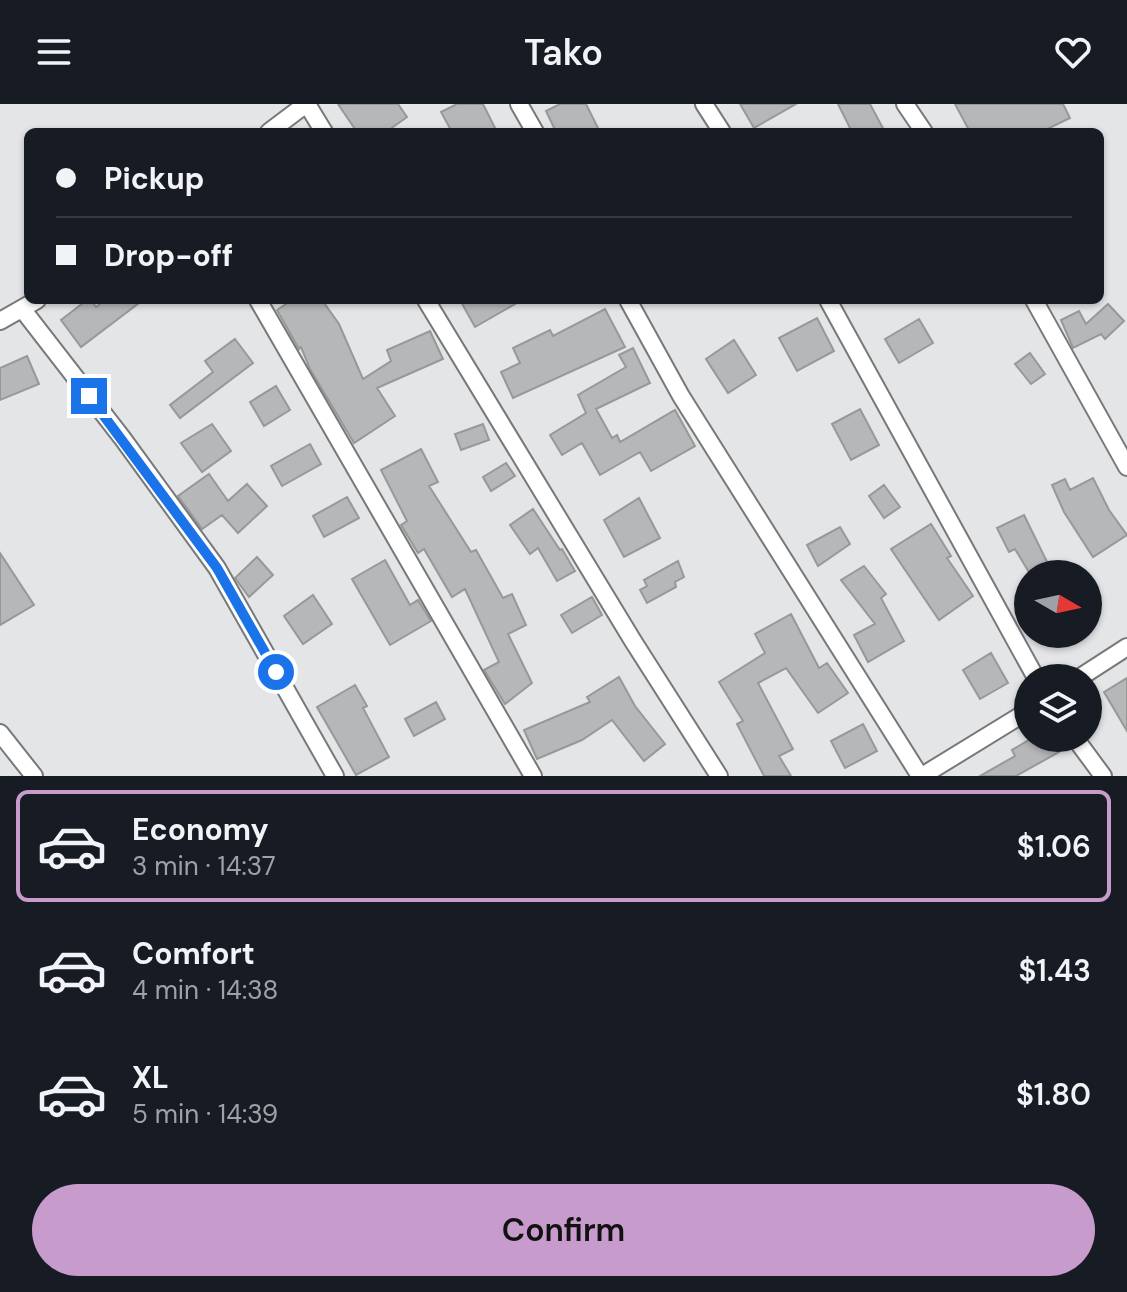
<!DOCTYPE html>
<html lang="en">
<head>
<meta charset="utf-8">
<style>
  :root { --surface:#171b24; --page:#20242c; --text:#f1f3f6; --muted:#9ea1a6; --line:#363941; --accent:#c79bcb }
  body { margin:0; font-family:"DM Sans",sans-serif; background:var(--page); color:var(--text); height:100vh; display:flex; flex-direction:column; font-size:30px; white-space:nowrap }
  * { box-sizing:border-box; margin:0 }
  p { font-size:26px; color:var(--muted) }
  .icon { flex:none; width:44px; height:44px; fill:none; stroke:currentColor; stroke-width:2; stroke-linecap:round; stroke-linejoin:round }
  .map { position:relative; height:672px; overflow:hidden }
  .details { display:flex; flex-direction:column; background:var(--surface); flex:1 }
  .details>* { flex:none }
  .top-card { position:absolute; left:24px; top:24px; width:1080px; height:176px; border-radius:12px; box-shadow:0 2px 6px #0004; display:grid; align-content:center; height:176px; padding:0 32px; background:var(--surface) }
  .needle { width:52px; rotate:99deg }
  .buttons { position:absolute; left:1014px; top:456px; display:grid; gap:16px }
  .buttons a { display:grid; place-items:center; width:88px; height:88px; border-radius:50%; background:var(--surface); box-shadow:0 2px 6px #0004; font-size:40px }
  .end { position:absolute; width:36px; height:36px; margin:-18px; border:10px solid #1a73e8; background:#fff; box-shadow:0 0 0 4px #fff }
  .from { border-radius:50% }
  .top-card b { display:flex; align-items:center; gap:28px; height:76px; font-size:30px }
  .top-card b+b { border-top:2px solid var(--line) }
  .top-card i { width:20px; height:20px; background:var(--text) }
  ul { padding:14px 0 0; list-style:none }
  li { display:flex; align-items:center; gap:24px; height:112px; margin:0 16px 12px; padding:0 16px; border:4px solid transparent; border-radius:12px }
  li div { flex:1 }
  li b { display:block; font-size:30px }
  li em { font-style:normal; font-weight:600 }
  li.on { border-color:var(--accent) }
  li>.icon { width:72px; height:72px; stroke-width:1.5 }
  .action { display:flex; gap:16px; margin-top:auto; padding:16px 32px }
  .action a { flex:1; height:92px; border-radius:48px; background:var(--accent); color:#111; font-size:32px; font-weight:600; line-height:92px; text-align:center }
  header { display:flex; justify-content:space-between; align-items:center; height:104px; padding:0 32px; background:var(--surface); font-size:36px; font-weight:600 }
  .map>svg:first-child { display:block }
</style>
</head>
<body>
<header><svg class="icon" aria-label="menu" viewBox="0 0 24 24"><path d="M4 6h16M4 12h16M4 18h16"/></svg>Tako<svg class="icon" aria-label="heart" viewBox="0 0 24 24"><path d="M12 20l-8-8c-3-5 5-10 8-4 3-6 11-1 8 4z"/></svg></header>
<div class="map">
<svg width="1127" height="672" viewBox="0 0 1127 672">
  <rect width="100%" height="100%" fill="#e4e5e6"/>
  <path fill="#b6b7b8" stroke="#979898" stroke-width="2" d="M338,0h60l9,13 -21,15h-29z
    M457,0h26l14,28h-45l-11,-20z
    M560,0h26l14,28h-44l-10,-21z
    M740,0h56l-42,24z
    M838,0h32l15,28h-33z
    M955,0h108l7,14 -29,14h-71z
    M87,196h4l5,7 9,-7h38l-62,47 -20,-27z
    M292,196h30l17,24 24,55 28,-18 -4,-11 43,-19 13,28 -66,29 18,28 -41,27 -44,-74 -9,-22 -2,2 -22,-39z
    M460,196h62l-47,27z
    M1108,200l16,17 -19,18 -4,-5 -28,14 -12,-28 18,-9 7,13z
    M605,205l20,38 -112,51 -12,-26 19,-9 -7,-15 37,-18 3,6z
    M817,214l17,33 -37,20 -18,-33z
    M919,215l14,24 -34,20 -14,-24z
    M235,235l18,24 -73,55 -10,-13 43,-33 -8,-11z
    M734,236l22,35 -28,18 -22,-34z
    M633,244l17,35 -54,26 16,29 5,-3 3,7 55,-32 20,36 -44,25 -11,-19 -40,23 -18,-32 -20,12 -12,-20 36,-22 -8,-18 48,-28 -7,-12z
    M1030,249l15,21 -14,10 -16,-20z
    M27,252l12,28 -39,16v-32z
    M276,282l14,24 -26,16 -14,-24z
    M860,305l19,36 -28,15 -19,-36z
    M212,320l19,27 -29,21 -21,-29z
    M483,320l6,16 -28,10 -6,-16z
    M310,340l11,20 -39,22 -11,-20z
    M421,345l17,33 -9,4 42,66 5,-2 27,48 9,-4 14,31 -18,9 24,49 -27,21 -21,-34 15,-8 -34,-73 -13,8 -28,-48 -6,4 -17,-28 6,-4 -26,-51z
    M506,359l9,13 -24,15 -8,-14z
    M209,370l19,27 19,-17 20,22 -29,27 -16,-18 -20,14 -24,-33z
    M1093,374l16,32 18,25 -34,22 -29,-45 -12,-27 13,-6 5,11z
    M884,381l16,22 -16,11 -15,-22z
    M347,393l12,21 -35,19 -11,-21z
    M639,394l21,40 -36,19 -20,-37z
    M533,405l27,41 2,-1 13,22 -18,10 -19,-33 -8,6 -20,-29z
    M1024,411l29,59h-23l-15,-25 -6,3 -12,-24z
    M931,420l20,32 -4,2 26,38 -34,24 -48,-71z
    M840,423l10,17 -32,22 -11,-21z
    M0,449l34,52 -34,20z
    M257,453l16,18 -24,22 -14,-19z
    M385,456l25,45 8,-5 13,21 -41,24 -38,-66z
    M678,457l6,16 -9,5 1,5 -29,16 -7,-13 7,-4 -3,-6z
    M864,462l22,28 -5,4 23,43 -36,21 -14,-27 21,-11 -34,-44z
    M313,491l19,29 -29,20 -19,-28z
    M592,493l10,18 -30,18 -11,-18z
    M791,510l28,54 8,-5 21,30 -30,20 -32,-45 -28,15 35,66 -14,7 12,20h-27l-27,-52 6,-3 -24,-39 46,-29 -10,-19z
    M991,549l17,30 -28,16 -17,-29z
    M619,573l16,29 30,38 -21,17 -32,-41 -30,20 -45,19 -13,-29 66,-28 -3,-5z
    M1127,574v53l-23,-39z
    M355,581l12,21 -4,2 26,49 -33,18 -39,-68z
    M436,598l9,17 -31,17 -9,-17z
    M863,620l14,27 -32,17 -14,-27z
    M1032,634h20l7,14 -43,24h-36l35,-20 -3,-6z"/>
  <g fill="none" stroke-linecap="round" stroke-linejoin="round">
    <g stroke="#777879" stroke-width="20">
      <path id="street" d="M307,0l17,28
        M519,0l16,28
        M704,0l18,28
        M905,0l19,28
        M269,28l37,-28
        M258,196l275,476
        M426,196l207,341 86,135
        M628,196l53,96 239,380
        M828,196l208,378
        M1034,196l93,167
        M23,206l100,129 94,129 118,208
        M0,217l37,-21
        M1079,574l48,-31
        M0,629l34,43
        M1075,634l28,38
        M922,672l106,-65"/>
    </g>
    <use href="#street" stroke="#fff" stroke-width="16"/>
  </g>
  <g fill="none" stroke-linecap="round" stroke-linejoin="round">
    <path stroke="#1a73e8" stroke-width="10" d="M89,292l128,172 59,104"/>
  </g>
</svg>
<div class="buttons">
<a><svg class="needle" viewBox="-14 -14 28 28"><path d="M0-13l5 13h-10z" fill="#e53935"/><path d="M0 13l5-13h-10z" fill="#9ea1a6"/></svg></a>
<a><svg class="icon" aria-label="layers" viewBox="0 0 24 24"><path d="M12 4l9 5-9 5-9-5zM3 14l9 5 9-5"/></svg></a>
</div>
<i class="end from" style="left:276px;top:568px"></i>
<i class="end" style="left:89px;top:292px"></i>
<div class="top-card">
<b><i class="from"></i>Pickup</b>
<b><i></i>Drop-off</b>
</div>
</div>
<section class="details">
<ul>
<li class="on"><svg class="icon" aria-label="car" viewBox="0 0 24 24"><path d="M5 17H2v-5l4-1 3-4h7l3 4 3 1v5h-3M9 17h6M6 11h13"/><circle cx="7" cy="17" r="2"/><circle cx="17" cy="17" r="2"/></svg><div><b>Economy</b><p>3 min · 14:37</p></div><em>$1.06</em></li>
<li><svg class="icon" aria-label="car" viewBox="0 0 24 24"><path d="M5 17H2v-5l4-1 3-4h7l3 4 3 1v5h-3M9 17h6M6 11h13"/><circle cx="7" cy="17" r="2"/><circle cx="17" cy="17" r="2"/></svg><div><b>Comfort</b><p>4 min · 14:38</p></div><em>$1.43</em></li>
<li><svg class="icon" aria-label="car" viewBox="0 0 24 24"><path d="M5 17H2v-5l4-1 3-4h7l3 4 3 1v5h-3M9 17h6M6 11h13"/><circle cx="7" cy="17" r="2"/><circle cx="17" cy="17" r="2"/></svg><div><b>XL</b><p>5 min · 14:39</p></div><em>$1.80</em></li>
</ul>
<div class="action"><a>Confirm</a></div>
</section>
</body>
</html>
